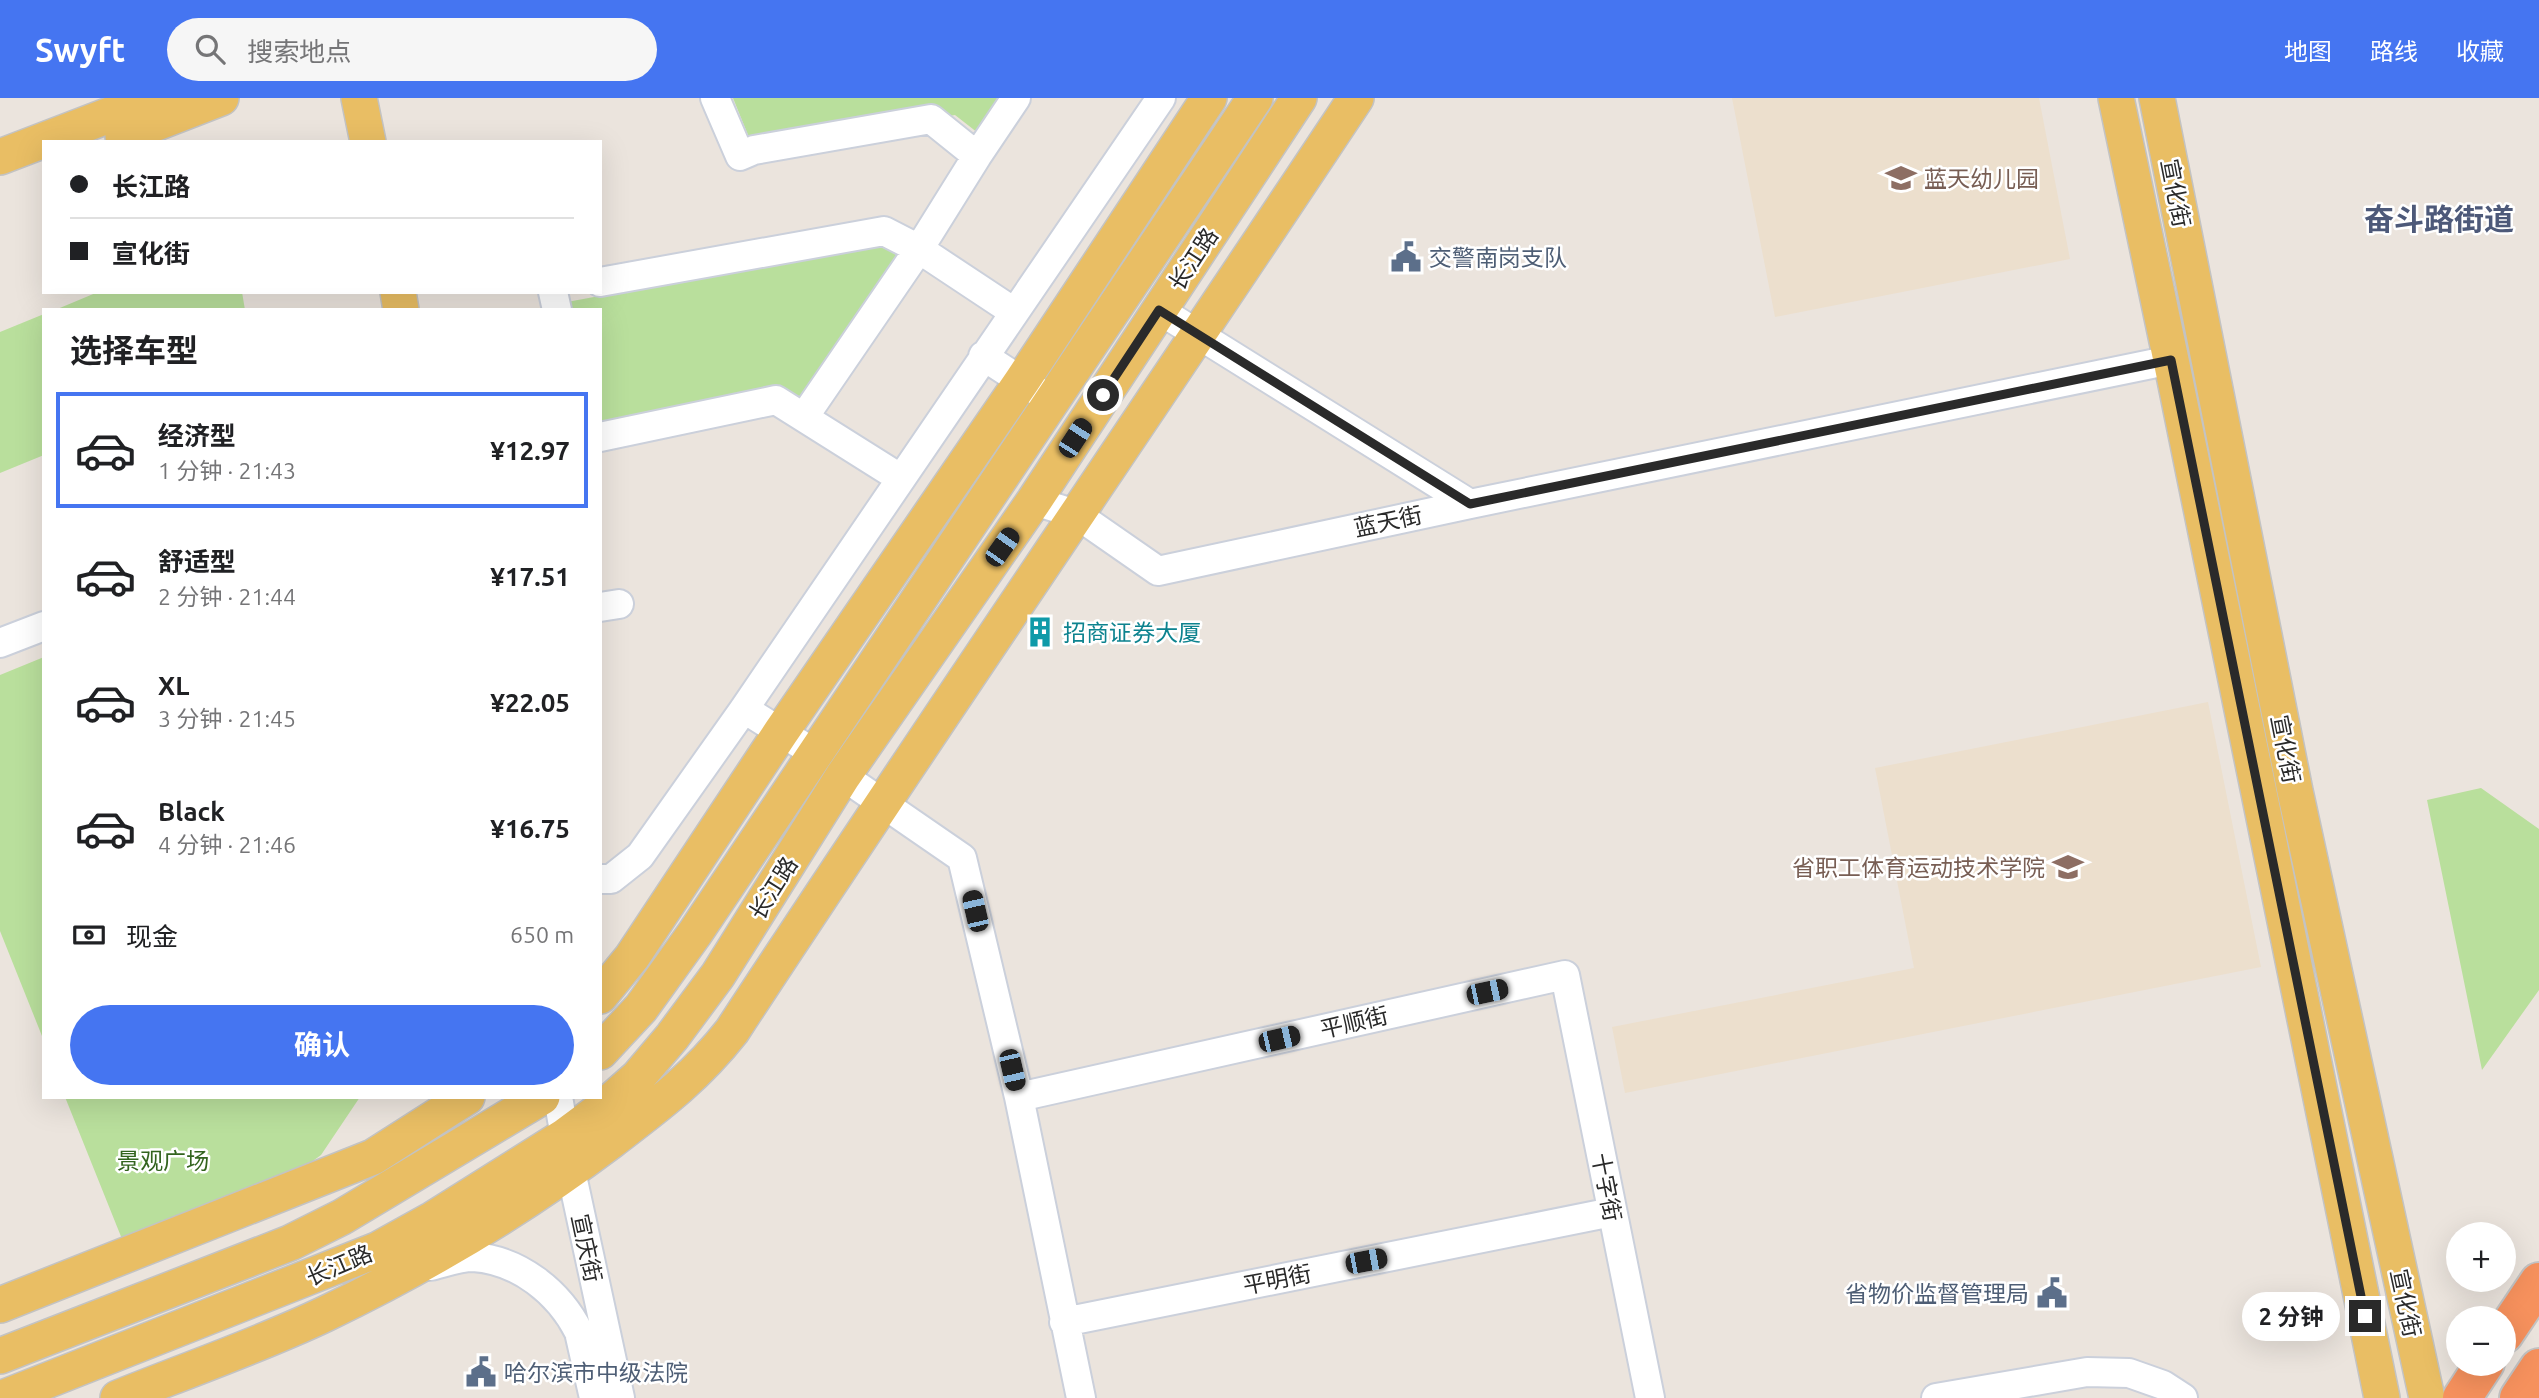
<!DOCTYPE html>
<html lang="zh">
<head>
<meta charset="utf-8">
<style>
  :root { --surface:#fff; --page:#f6f6f6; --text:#202124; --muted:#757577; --line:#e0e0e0; --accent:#4575f1 }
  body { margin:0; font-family:Ubuntu,"Noto Sans SC",sans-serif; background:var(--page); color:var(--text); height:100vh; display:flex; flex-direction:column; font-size:26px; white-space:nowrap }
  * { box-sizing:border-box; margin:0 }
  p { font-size:23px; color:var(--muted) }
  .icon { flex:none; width:38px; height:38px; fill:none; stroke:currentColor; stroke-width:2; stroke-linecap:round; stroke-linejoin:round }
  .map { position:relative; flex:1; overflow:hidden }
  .panel { position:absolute; left:42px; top:210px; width:560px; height:791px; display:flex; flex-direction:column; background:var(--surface); border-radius:0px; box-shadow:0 7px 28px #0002 }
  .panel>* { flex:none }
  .guide { position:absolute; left:42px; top:42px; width:560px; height:154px; border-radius:0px; box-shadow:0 7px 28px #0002; display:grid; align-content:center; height:154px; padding:0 28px; background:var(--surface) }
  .buttons { position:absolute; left:2446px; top:1124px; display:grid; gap:14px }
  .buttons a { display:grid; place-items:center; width:70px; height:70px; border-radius:50%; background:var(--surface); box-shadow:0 7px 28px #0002; font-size:35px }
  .end { position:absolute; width:32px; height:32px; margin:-16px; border:9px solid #2a2a2a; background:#fff; box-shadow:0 0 0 4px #fff }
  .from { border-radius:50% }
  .bubble { position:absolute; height:49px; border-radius:24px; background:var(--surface); box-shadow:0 7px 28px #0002; font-size:23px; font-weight:700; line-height:49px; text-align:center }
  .car { position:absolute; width:21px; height:42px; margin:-21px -10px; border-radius:9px; box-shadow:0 0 5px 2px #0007; background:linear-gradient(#222 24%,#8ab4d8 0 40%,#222 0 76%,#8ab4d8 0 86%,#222 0) }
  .guide b { display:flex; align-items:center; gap:24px; height:66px; font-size:26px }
  .guide b+b { border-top:2px solid var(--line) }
  .guide i { width:18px; height:18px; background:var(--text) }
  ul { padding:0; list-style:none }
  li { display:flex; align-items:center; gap:21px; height:116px; margin:0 14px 10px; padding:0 14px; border:4px solid transparent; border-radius:0px }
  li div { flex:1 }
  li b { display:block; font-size:26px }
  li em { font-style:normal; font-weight:700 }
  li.current { border-color:var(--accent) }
  li>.icon { width:63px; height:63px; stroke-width:1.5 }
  h2 { padding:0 28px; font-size:32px; line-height:84px }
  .pay { display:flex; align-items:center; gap:18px; height:77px; padding:0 28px; font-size:26px }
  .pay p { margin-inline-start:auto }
  .cta { display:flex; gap:14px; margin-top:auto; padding:14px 28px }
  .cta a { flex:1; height:80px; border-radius:42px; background:var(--accent); color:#fff; font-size:28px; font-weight:700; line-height:80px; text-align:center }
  header { display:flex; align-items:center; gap:42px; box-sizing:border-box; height:98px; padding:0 35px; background:var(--accent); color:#fff }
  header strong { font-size:33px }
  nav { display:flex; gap:38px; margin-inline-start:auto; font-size:24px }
  .search { width:490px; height:63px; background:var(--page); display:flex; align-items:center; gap:18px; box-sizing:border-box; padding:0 24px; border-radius:38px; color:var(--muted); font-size:26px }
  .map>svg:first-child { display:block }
</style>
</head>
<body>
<header>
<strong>Swyft</strong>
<div class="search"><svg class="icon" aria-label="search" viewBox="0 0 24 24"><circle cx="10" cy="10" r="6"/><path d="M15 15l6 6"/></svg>搜索地点</div>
<nav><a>地图</a><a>路线</a><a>收藏</a></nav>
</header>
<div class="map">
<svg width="2539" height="1300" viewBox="0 0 2539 1300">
  <rect width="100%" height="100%" fill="#ebe4dd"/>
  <path fill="#ecdfcd" d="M1732,0h307l31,161 -295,58z
    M2208,604l53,265 -636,126 -13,-66 302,-59 -39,-200z"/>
  <path fill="#b9df9c" d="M733,0h280l-26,42 -32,-25 -201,35z
    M881,146l24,17 -95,144 -34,-19 -176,36v-112h-31l-2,-8z
    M98,194h144l3,18h-190z
    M44,216v141l-44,18v-141z
    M44,559v384l-44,-110v-256z
    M2481,690l58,41v161l-57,80 -55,-270z
    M65,999h295l-39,58 -30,22 -167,67z"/>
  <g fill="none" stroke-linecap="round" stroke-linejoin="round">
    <g stroke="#cbd0db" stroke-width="32">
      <path id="minor" d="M977,58l39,-58
        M600,184l284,-51 35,18 58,-93 -46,-37 -177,31 -14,6 -25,-58
        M553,194l4,18
        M1159,212l311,194
        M983,258l57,37
        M804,319l115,-168 95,63
        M600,339l176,-37 124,78
        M1034,403l42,13 82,57 312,-67 701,-144
        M600,509l19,-3
        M0,545l44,-17
        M744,611l72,45
        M843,678l119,82 57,239 62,301
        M600,781h11l29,-23 104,-147 417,-611
        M558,999l13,74 49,227
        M1019,999l546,-122 85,423
        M430,1168c13,-3 30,-9 43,-9 46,3 86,35 106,75l15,66
        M1064,1224l548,-110
        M1936,1300l151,-26 42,1 34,12 20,13"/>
    </g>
    <g stroke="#c3c3c3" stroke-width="38">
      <path id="major" d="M359,0l9,44
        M2116,0l55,262 211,1038
        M2157,0l138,693 132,607
        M123,38l98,-38
        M0,59l154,-59
        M398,194l3,18
        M600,898l32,-39 149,-225 241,-351 187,-283
        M600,954l41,-44 54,-75 560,-835
        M0,1207l373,-148 94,-60
        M0,1258l290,-113 52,-26 200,-120
        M3,1300l374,-148 56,-31 132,-83 39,-29 34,-30 34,-40 46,-62 125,-199 191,-275 265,-403
        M118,1300c69,-28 140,-52 207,-84 100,-48 197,-106 286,-173 47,-36 84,-63 121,-110 205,-313 417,-621 624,-933"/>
    </g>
    <g stroke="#c3c3c3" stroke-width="42">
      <path id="highway" d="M2504,1236l35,-52
        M2462,1300l23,-35
        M2519,1300l20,-30"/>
    </g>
    <use href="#minor" stroke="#fff" stroke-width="28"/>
    <use href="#major" stroke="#e9be64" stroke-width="35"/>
    <use href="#highway" stroke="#f6915d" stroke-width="38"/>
  </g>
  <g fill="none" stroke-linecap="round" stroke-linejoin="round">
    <path stroke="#2a2a2a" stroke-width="9" d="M1103,297l56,-85 311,194 701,-144 194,956"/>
  </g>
  <defs>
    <g id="school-bare" transform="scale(2.415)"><path d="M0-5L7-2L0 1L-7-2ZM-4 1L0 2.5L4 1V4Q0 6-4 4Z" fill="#8d6e63" stroke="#fff" stroke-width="2.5" paint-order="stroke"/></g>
    <g id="civic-bare" transform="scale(2.415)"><path d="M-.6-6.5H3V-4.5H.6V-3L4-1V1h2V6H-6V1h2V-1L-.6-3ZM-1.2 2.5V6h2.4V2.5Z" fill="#5c6f8a" stroke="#fff" stroke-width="2.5" paint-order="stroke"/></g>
    <g id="building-bare" transform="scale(2.415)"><path d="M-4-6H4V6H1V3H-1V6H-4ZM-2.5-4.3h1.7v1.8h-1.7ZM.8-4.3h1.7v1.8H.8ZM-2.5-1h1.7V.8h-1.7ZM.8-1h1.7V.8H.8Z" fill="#0f9aa8" stroke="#fff" stroke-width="2.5" paint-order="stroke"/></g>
  </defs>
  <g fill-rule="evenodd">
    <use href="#school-bare" x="1901" y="80"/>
    <use href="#civic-bare" x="1406" y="159"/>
    <use href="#building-bare" x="1040" y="534"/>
    <use href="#school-bare" x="2068" y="769"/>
    <use href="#civic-bare" x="2052" y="1195"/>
    <use href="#civic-bare" x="481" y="1274"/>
  </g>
  <g text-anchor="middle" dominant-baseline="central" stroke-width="5" stroke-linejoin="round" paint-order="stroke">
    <g font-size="23" fill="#785e54" stroke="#fff" text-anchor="start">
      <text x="1924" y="80">蓝天幼儿园</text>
      <text x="2045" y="769" text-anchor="end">省职工体育运动技术学院</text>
    </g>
    <g font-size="23" fill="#2a2a2a" stroke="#fff">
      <text transform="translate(2176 95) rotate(79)">宣化街</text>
      <text transform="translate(1193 161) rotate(-57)">长江路</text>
      <text transform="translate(1388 423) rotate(-12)">蓝天街</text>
      <text transform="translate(2286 651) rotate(79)">宣化街</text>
      <text transform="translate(773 790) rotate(-58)">长江路</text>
      <text transform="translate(1354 924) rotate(-13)">平顺街</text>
      <text transform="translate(1607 1089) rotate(79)">十字街</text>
      <text transform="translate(587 1150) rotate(78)">宣庆街</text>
      <text transform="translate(339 1167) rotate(-23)">长江路</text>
      <text transform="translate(1277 1181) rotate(-11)">平明街</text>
      <text transform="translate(2406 1205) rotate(78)">宣化街</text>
    </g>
    <g font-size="23" fill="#4e5e75" stroke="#fff" text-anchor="start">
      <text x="1429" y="159">交警南岗支队</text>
      <text x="2029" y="1195" text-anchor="end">省物价监督管理局</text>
      <text x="504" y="1274">哈尔滨市中级法院</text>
    </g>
    <g font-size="23" fill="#0d838f" stroke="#fff" text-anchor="start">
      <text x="1063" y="534">招商证券大厦</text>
    </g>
    <g font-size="23" fill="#33641e" stroke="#fff">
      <text x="163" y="1062">景观广场</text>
    </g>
    <g font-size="30" font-weight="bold" fill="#4d5979" stroke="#fff">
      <text x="2439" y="121">奋斗路街道</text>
    </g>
  </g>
</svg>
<div class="buttons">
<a>+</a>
<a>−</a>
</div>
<i class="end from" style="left:1103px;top:297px"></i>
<i class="end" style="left:2365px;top:1218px"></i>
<div class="bubble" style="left:2242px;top:1194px;width:98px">2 分钟</div>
<i class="car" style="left:1075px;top:340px;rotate:33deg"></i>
<i class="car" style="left:1002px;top:449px;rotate:35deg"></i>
<i class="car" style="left:975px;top:813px;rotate:347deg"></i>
<i class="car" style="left:1487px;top:894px;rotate:78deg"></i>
<i class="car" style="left:1279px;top:941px;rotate:77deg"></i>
<i class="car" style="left:1012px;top:972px;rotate:167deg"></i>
<i class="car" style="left:1366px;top:1163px;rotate:79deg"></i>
<div class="guide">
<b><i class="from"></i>长江路</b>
<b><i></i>宣化街</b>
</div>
<section class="panel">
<h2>选择车型</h2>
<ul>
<li class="current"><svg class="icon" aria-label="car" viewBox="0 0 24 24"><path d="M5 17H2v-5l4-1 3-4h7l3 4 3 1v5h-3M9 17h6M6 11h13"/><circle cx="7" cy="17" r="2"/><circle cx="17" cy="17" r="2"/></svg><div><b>经济型</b><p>1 分钟 · 21:43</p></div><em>¥12.97</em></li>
<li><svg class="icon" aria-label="car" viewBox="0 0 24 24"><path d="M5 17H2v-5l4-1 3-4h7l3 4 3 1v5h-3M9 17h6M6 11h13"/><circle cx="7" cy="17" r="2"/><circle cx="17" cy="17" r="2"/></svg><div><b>舒适型</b><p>2 分钟 · 21:44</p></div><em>¥17.51</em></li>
<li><svg class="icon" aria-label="car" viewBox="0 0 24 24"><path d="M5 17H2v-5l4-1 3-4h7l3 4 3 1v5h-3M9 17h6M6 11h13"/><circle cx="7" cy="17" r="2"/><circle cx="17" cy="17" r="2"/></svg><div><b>XL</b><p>3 分钟 · 21:45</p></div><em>¥22.05</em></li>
<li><svg class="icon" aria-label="car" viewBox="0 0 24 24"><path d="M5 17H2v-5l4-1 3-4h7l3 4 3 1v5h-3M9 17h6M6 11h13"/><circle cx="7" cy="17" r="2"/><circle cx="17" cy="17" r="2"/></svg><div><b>Black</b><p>4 分钟 · 21:46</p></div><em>¥16.75</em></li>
</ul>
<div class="pay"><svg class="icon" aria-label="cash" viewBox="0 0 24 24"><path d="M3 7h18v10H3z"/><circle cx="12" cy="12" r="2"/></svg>现金<p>650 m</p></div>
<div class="cta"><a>确认</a></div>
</section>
</div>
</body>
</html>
